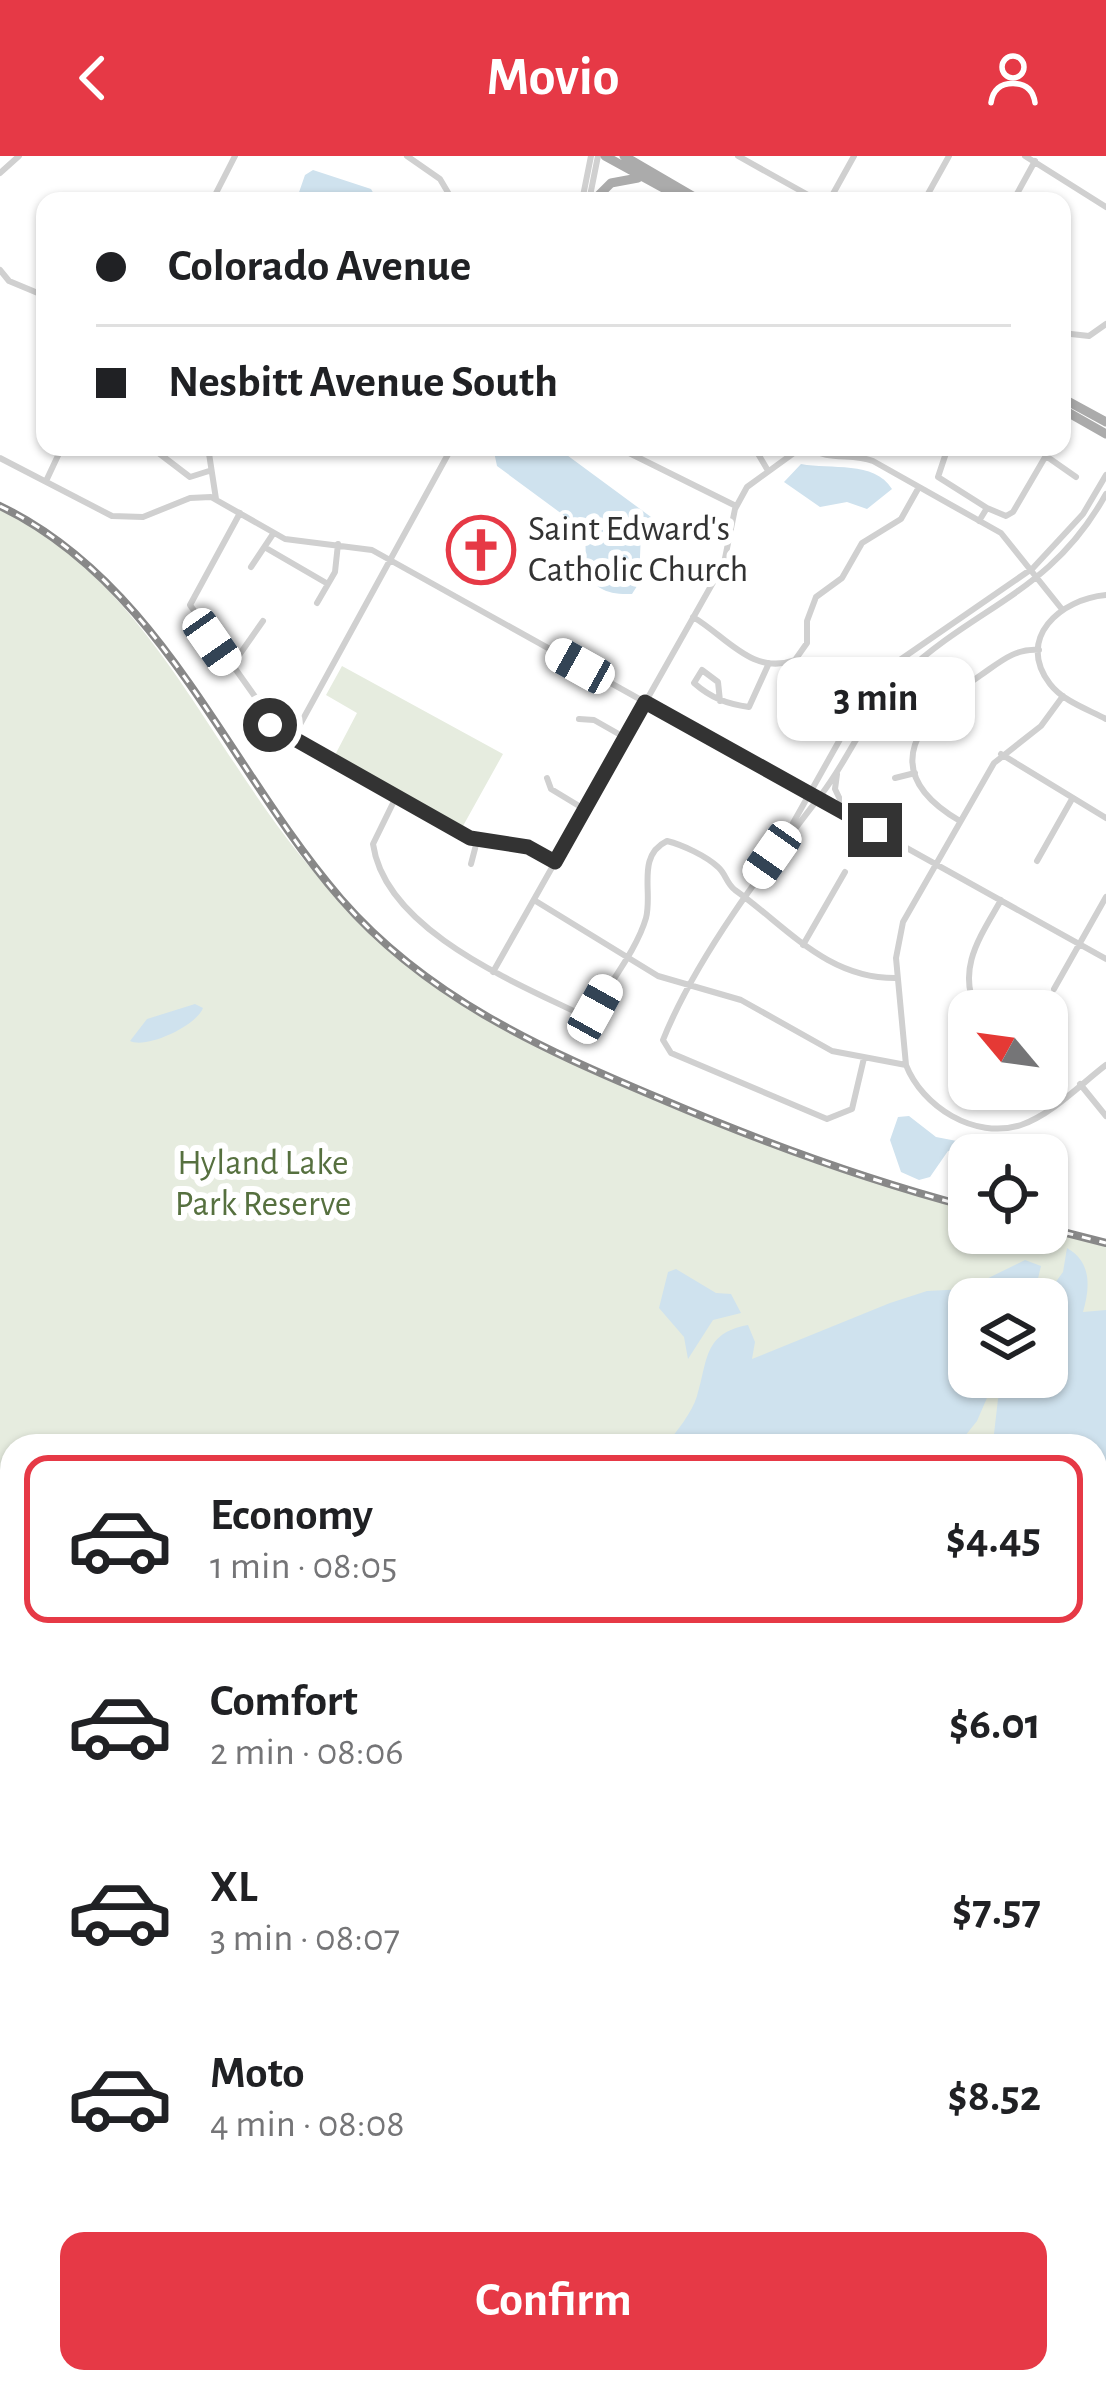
<!DOCTYPE html>
<html lang="en">
<head>
<meta charset="utf-8">
<style>
  :root { --surface:#fff; --page:#f2f2f2; --text:#202124; --muted:#757577; --line:#e0e0e0; --accent:#e63946 }
  body { margin:0; font-family:"Alegreya Sans",sans-serif; background:var(--page); color:var(--text); height:100vh; display:flex; flex-direction:column; font-size:45px; white-space:nowrap }
  * { box-sizing:border-box; margin:0 }
  p { font-size:39px; color:var(--muted) }
  .icon { flex:none; width:66px; height:66px; fill:none; stroke:currentColor; stroke-width:2; stroke-linecap:round; stroke-linejoin:round }
  .map { position:relative; flex:1; overflow:hidden }
  .sheet { position:absolute; left:0px; top:1278px; width:1107px; height:960px; display:flex; flex-direction:column; background:var(--surface); border-radius:36px 36px 0 0; box-shadow:0 3px 9px #0004 }
  .sheet>* { flex:none }
  .banner { position:absolute; left:36px; top:36px; width:1035px; height:264px; border-radius:24px; box-shadow:0 3px 9px #0004; display:grid; align-content:center; height:264px; padding:0 60px; background:var(--surface) }
  .needle { width:78px; rotate:299deg }
  .controls { position:absolute; left:948px; top:834px; display:grid; gap:24px }
  .controls a { display:grid; place-items:center; width:120px; height:120px; border-radius:24px; background:var(--surface); box-shadow:0 3px 9px #0004; font-size:60px }
  .end { position:absolute; width:54px; height:54px; margin:-27px; border:15px solid #333; background:#fff; box-shadow:0 0 0 6px #fff }
  .from { border-radius:50% }
  .bubble { position:absolute; height:84px; border-radius:24px; background:var(--surface); box-shadow:0 3px 9px #0004; font-size:39px; font-weight:600; line-height:84px; text-align:center }
  .car { position:absolute; width:36px; height:72px; margin:-36px -18px; border-radius:15px; box-shadow:0 0 9px 3px #0007; background:linear-gradient(#fff 24%,#345 0 40%,#fff 0 76%,#345 0 86%,#fff 0) }
  .banner b { display:flex; align-items:center; gap:42px; height:114px; font-size:45px }
  .banner b+b { border-top:3px solid var(--line) }
  .banner i { width:30px; height:30px; background:var(--text) }
  ul { padding:21px 0 0; list-style:none }
  li { display:flex; align-items:center; gap:36px; height:168px; margin:0 24px 18px; padding:0 36px; border:6px solid transparent; border-radius:24px }
  li div { flex:1 }
  li b { display:block; font-size:45px }
  li em { font-style:normal; font-weight:600 }
  li.selected { border-color:var(--accent) }
  li>.icon { width:108px; height:108px; stroke-width:1.5 }
  .action { display:flex; gap:24px; margin-top:auto; padding:24px 60px }
  .action a { flex:1; height:138px; border-radius:24px; background:var(--accent); color:#fff; font-size:48px; font-weight:600; line-height:138px; text-align:center }
  header { display:flex; justify-content:space-between; align-items:center; height:156px; padding:0 60px; background:var(--accent); color:#fff; font-size:54px; font-weight:600 }
  .map>svg:first-child { display:block }
</style>
</head>
<body>
<header><svg class="icon" aria-label="back" viewBox="0 0 24 24"><path d="M15 5l-7 7 7 7"/></svg>Movio<svg class="icon" aria-label="person" viewBox="0 0 24 24"><circle cx="12" cy="8" r="4"/><path d="M4 21q1-7 8-7t8 7"/></svg></header>
<div class="map">
<svg width="1106" height="2238" viewBox="0 0 1106 2238">
  <rect width="100%" height="100%" fill="#fff"/>
  <path fill="#e6ecdf" fill-rule="evenodd" d="M0,353c144,71 203,225 299,345 106,132 210,183 362,248 101,43 201,78 308,106v25l78,-3 59,17v1053l-11,-6v-848h-1083v110l-12,-8zM969,1143h78v78h-78z
    M342,510l161,88 -40,72 -128,-71 22,-42 -31,-18z
    M0,1404l12,10v419l-12,2z"/>
  <path fill="#cfe2ee" d="M313,14l58,19 7,12h-82l9,-26z
    M493,291h63l95,70 8,10 -18,4 -2,52 -7,11c-52,2 -45,-31 -47,-63l-88,-65z
    M801,308c30,6 73,-4 91,25l-25,20 -20,-7 -27,5 -36,-25z
    M195,848l8,4c-7,18 -56,41 -73,33l17,-22z
    M909,960l27,21 47,9 -35,5 -18,26 -11,3 -18,-8 -11,-32 8,-23z
    M1067,1092c25,14 23,40 16,64l23,-2v204c-19,26 0,55 -11,82v-150h-118l17,-12 4,-35 11,-22h38v-83l16,-22z
    M1025,1104l16,6 -8,33h-64v78h27l-19,44 -20,25h-292c11,-14 27,-33 32,-50 11,-35 6,-63 51,-71l7,17 -3,17 138,-56 37,-12 39,-2z
    M676,1113l40,24 15,1 10,19 -28,7 -25,39 -4,-22 -25,-29 9,-36z
    M0,1448l12,12v285l-12,-1z
    M6,1852l6,5v68l-12,9v-81z"/>
  <g fill="none" stroke-linecap="round" stroke-linejoin="round">
    <path stroke="#d0d0d0" stroke-width="6" d="M407,0l33,23 13,22
      M738,0l81,45
      M1025,0l81,51
      M0,17l19,-17
      M212,45l23,-45
      M582,45l9,-45
      M589,45l9,-45
      M829,45l25,-45
      M924,45l25,-45
      M1013,45l22,-40
      M0,114l9,11 36,15
      M1062,177l27,3 17,-12
      M208,291l8,52
      M617,291l119,59
      M754,291l13,22
      M809,291c19,15 42,5 64,14l128,72 60,75
      M948,291l-10,30 49,31
      M152,292l38,29 19,-6
      M1046,300l30,21
      M0,302l112,58 31,1 47,-19 21,-1 74,42 87,11 734,409
      M47,323l15,-32
      M240,357l-50,92 93,131 187,102 58,9 27,15
      M979,365l8,-13 19,8 7,-4 38,-65
      M266,392l62,36
      M251,411l22,-33
      M1106,439c-45,4 -91,43 -56,89 13,17 37,25 56,35
      M317,447l18,-31 3,-28
      M693,461c33,19 59,59 102,43l12,-17v-22l9,-24 26,-19 20,-35 39,-24 18,-32
      M230,512l33,-47
      M720,545l-2,-19 -16,-12 -8,13c17,15 33,21 55,24l20,-44
      M579,563l15,1 30,17
      M291,585l161,-294
      M1001,598l105,64
      M837,618l-2,15 11,23
      M547,622l4,11 33,20
      M895,622l20,-5
      M396,641l-23,47c12,85 139,137 207,170l15,-5c16,-28 42,-60 51,-91 7,-26 -10,-62 21,-77 16,4 39,15 51,26 8,7 8,16 17,23 52,37 92,89 162,88
      M960,665c-86,-50 -41,-105 21,-146 19,-13 34,-27 58,-25
      M788,676l64,-114 42,-54 139,-96 50,-54 23,-39
      M1037,705l35,-62
      M471,708l6,-23
      M534,744l124,76 83,24 91,51 74,14c16,41 68,75 115,60 30,-10 60,-41 85,-60
      M803,789l42,-73
      M493,816l231,-409 11,-54 12,-22 55,-40
      M1054,833l52,-92
      M977,855c-21,-42 3,-74 24,-111
      M864,902l-12,51 -25,10 -156,-66 -8,-13c34,-85 104,-175 158,-245 30,-39 47,-87 83,-121 75,-70 147,-81 202,-180
      M906,909l-10,-107 7,-36 91,-159 47,-37 22,-30
      M1080,928l26,32
      M1044,933l12,14
      M0,1398l12,10
      M0,1839l12,-1
      M0,1989l12,-11
      M0,2003l12,13
      M1095,2151l11,6
      M0,2199l12,-24
      M0,2208l12,6
      M1095,2209l11,6
      M373,2226l29,11
      M388,2226l12,9
      M537,2226l30,12
      M773,2226l25,12
      M890,2226l21,12
      M67,2238v-12
      M75,2238v-12
      M326,2238l6,-12
      M402,2238l8,-12
      M754,2238l4,-12
      M810,2238l9,-12
      M861,2238l6,-12
      M944,2238l6,-12
      M1028,2238l6,-12"/>
    <path stroke="#ababab" stroke-width="9" d="M605,0l82,45
      M624,0l77,45
      M593,45l18,-18 27,-5
      M1062,242l44,24
      M1062,253l44,25"/>
    <g stroke="#888" stroke-width="8">
      <path id="rail" d="M0,350c162,78 228,263 341,393 86,99 201,150 320,200 101,43 202,80 308,108
        M1047,1072l59,15"/>
    </g>
    <use href="#rail" stroke="#fff" stroke-width="3" stroke-dasharray="9" stroke-linecap="butt"/>
  </g>
  <g fill="none" stroke-linecap="round" stroke-linejoin="round">
    <path stroke="#333" stroke-width="15" d="M270,569l200,113 58,9 27,15 90,-160 230,128"/>
  </g>
  <defs>
    <g id="church-ring" transform="scale(3.45)"><circle r="9.5" fill="#fff" stroke="#e63946" stroke-width="1.5"/><path d="M-1.2-6h2.4v3.5h3.3v2.4h-3.3V6h-2.4V-.1h-3.3v-2.4h3.3Z" fill="#e63946"/></g>
  </defs>
  <g fill-rule="evenodd">
    <use href="#church-ring" x="481" y="394"/>
  </g>
  <g text-anchor="middle" dominant-baseline="central" stroke-width="12" stroke-linejoin="round" paint-order="stroke">
    <g font-size="36" fill="#333" stroke="#fff" text-anchor="start">
      <text x="528" y="373">Saint Edward's<tspan x="528" dy="41">Catholic Church</tspan></text>
    </g>
    <g font-size="36" fill="#56703f" stroke="#fff">
      <text x="263" y="1007">Hyland Lake<tspan x="263" dy="41">Park Reserve</tspan></text>
    </g>
  </g>
</svg>
<div class="controls">
<a><svg class="needle" viewBox="-14 -14 28 28"><path d="M0-13l5 13h-10z" fill="#e53935"/><path d="M0 13l5-13h-10z" fill="#757577"/></svg></a>
<a><svg class="icon" aria-label="locate" viewBox="0 0 24 24"><circle cx="12" cy="12" r="6"/><path d="M12 2v4M12 18v4M2 12h4M18 12h4"/></svg></a>
<a><svg class="icon" aria-label="layers" viewBox="0 0 24 24"><path d="M12 4l9 5-9 5-9-5zM3 14l9 5 9-5"/></svg></a>
</div>
<i class="end from" style="left:270px;top:569px"></i>
<i class="end" style="left:875px;top:674px"></i>
<div class="bubble" style="left:777px;top:501px;width:198px">3 min</div>
<i class="car" style="left:212px;top:486px;rotate:145deg"></i>
<i class="car" style="left:580px;top:510px;rotate:299deg"></i>
<i class="car" style="left:772px;top:699px;rotate:215deg"></i>
<i class="car" style="left:595px;top:853px;rotate:29deg"></i>
<div class="banner">
<b><i class="from"></i>Colorado Avenue</b>
<b><i></i>Nesbitt Avenue South</b>
</div>
<section class="sheet">
<ul>
<li class="selected"><svg class="icon" aria-label="car" viewBox="0 0 24 24"><path d="M5 17H2v-5l4-1 3-4h7l3 4 3 1v5h-3M9 17h6M6 11h13"/><circle cx="7" cy="17" r="2"/><circle cx="17" cy="17" r="2"/></svg><div><b>Economy</b><p>1 min · 08:05</p></div><em>$4.45</em></li>
<li><svg class="icon" aria-label="car" viewBox="0 0 24 24"><path d="M5 17H2v-5l4-1 3-4h7l3 4 3 1v5h-3M9 17h6M6 11h13"/><circle cx="7" cy="17" r="2"/><circle cx="17" cy="17" r="2"/></svg><div><b>Comfort</b><p>2 min · 08:06</p></div><em>$6.01</em></li>
<li><svg class="icon" aria-label="car" viewBox="0 0 24 24"><path d="M5 17H2v-5l4-1 3-4h7l3 4 3 1v5h-3M9 17h6M6 11h13"/><circle cx="7" cy="17" r="2"/><circle cx="17" cy="17" r="2"/></svg><div><b>XL</b><p>3 min · 08:07</p></div><em>$7.57</em></li>
<li><svg class="icon" aria-label="car" viewBox="0 0 24 24"><path d="M5 17H2v-5l4-1 3-4h7l3 4 3 1v5h-3M9 17h6M6 11h13"/><circle cx="7" cy="17" r="2"/><circle cx="17" cy="17" r="2"/></svg><div><b>Moto</b><p>4 min · 08:08</p></div><em>$8.52</em></li>
</ul>
<div class="action"><a>Confirm</a></div>
</section>
</div>
</body>
</html>
